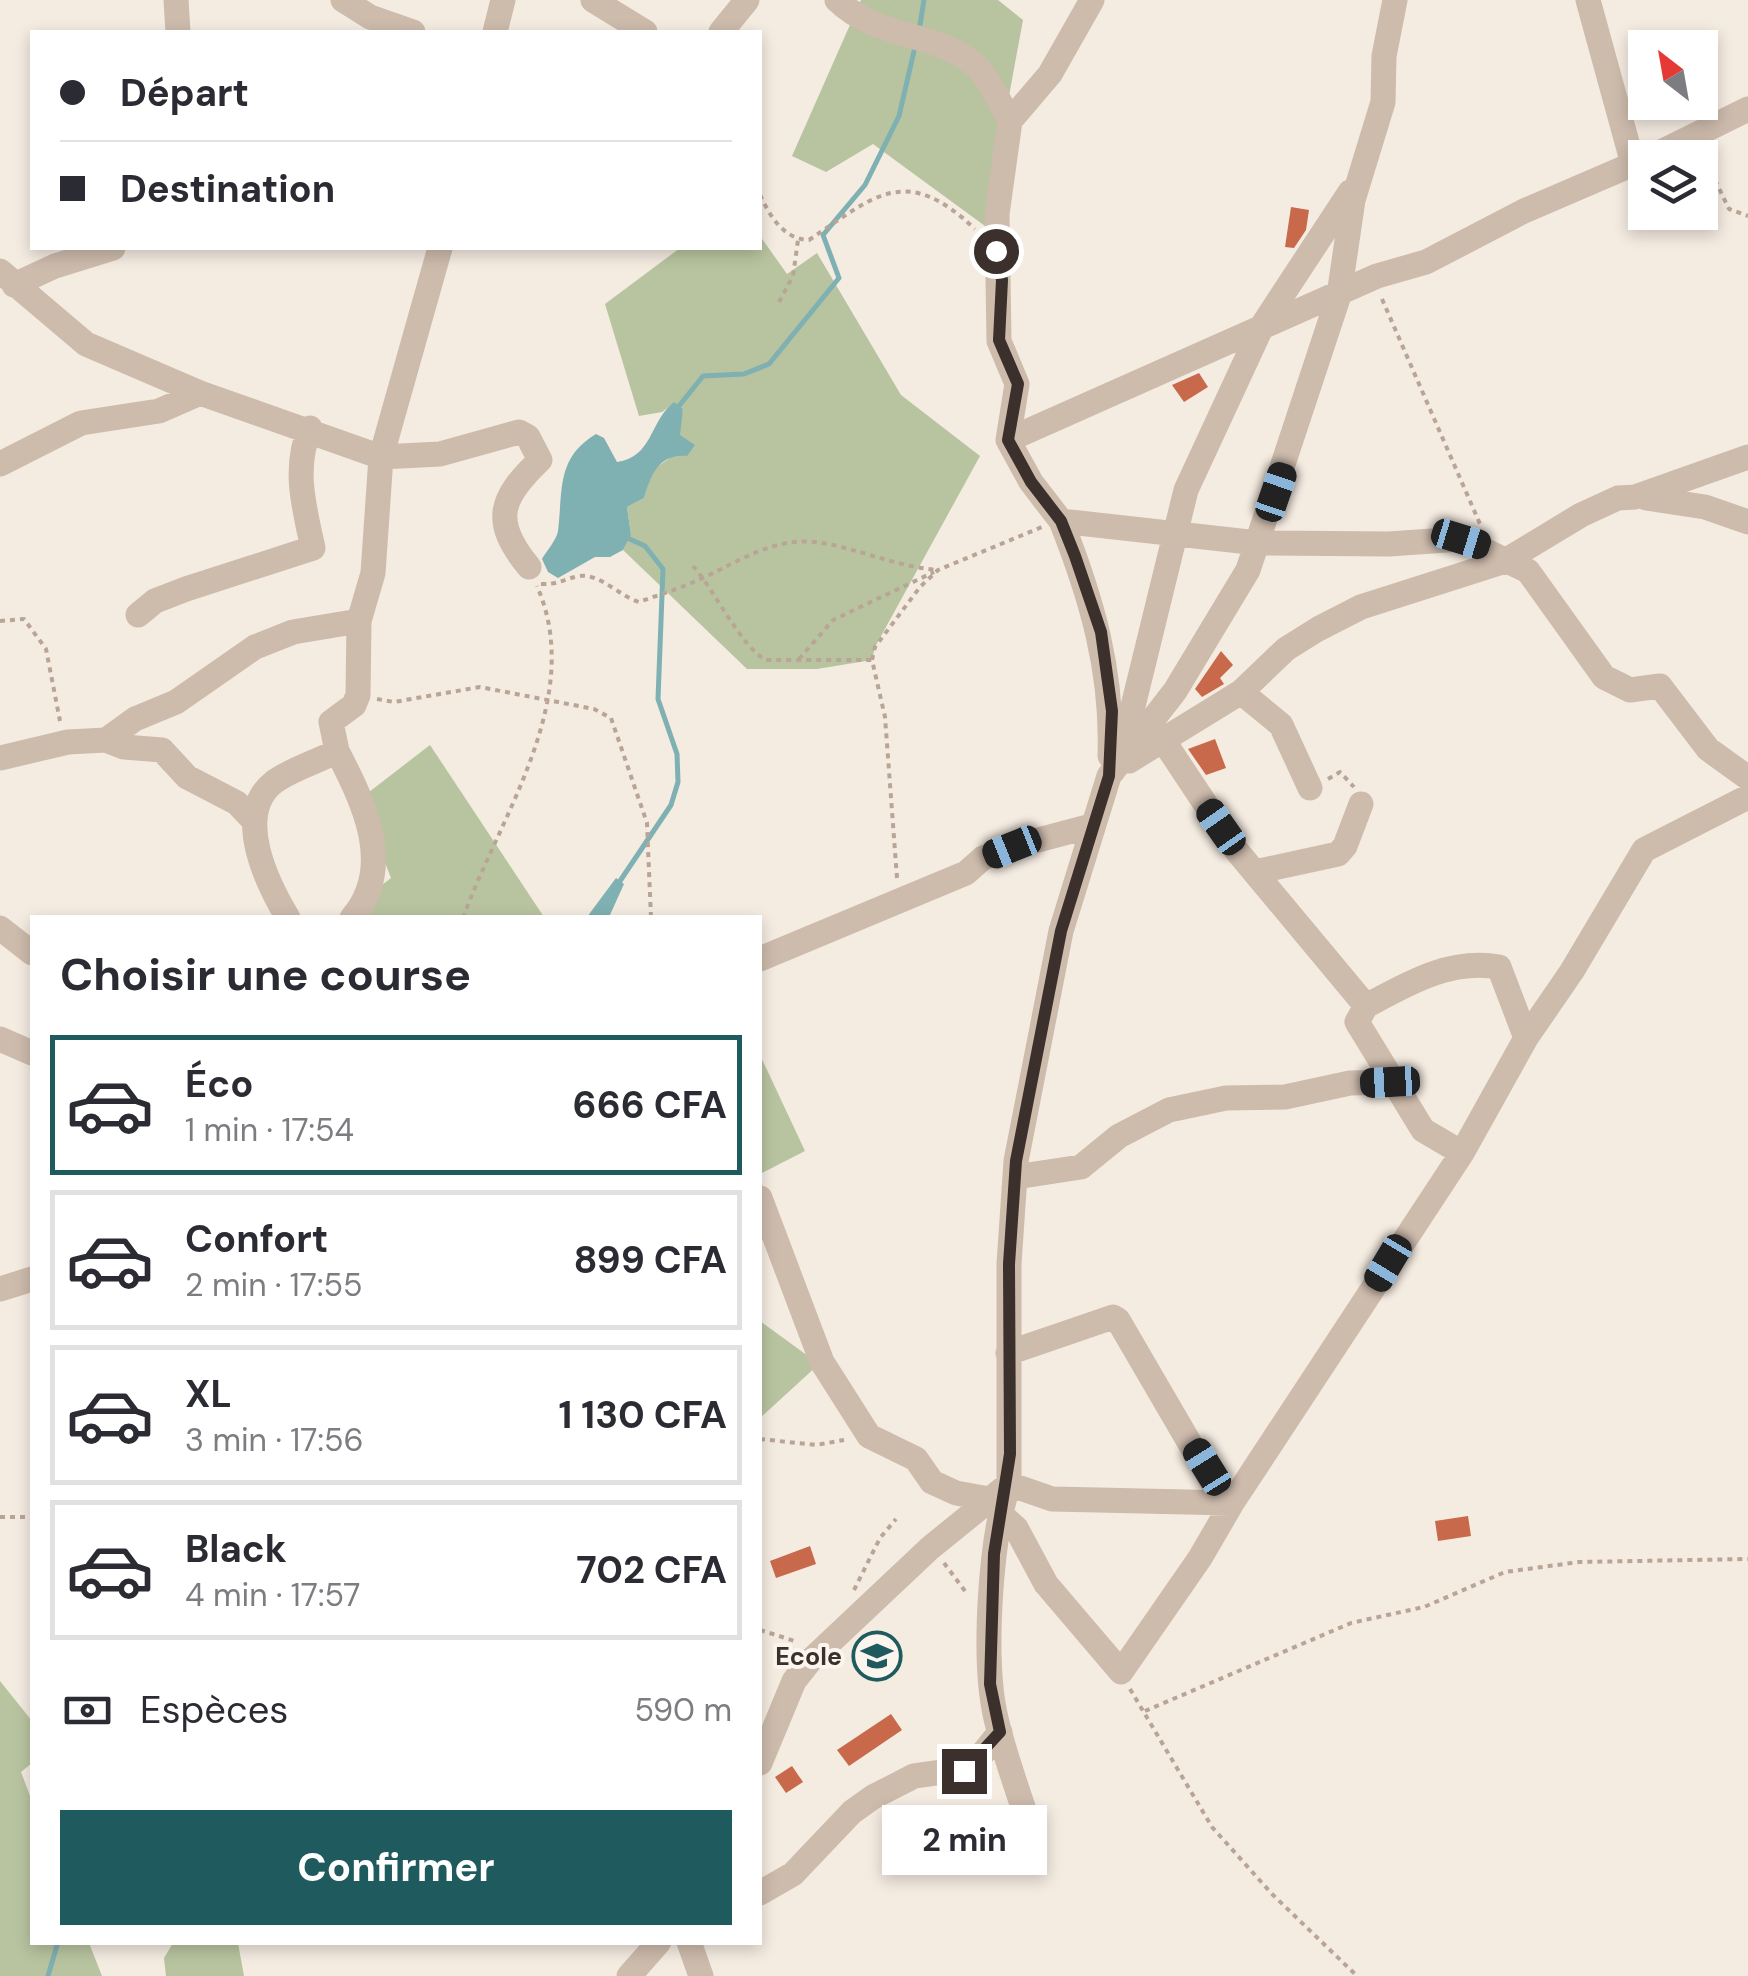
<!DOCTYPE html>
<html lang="fr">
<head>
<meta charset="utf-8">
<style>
  :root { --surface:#fff; --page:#f2f2f3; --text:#2b2b33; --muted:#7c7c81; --line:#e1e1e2; --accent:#1f5a5e }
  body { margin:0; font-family:"DM Sans",sans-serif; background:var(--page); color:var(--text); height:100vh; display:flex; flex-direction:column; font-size:38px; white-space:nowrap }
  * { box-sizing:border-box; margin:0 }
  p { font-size:32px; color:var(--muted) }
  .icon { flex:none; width:55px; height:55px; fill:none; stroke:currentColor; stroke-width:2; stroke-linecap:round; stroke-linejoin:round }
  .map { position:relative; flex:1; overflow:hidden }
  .details { position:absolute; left:30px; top:915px; width:732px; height:1030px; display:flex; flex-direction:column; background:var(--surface); border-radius:0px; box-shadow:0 5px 15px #0003 }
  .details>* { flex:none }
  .banner { position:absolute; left:30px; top:30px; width:732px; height:220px; border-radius:0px; box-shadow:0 5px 15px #0003; display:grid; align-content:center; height:220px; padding:0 30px; background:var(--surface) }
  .needle { width:65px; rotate:329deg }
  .buttons { position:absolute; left:1628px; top:30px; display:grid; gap:20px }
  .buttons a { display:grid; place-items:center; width:90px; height:90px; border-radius:0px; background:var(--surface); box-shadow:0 5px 15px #0003; font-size:50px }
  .end { position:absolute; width:45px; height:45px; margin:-22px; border:12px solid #3b302b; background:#fff; box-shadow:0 0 0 5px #fff }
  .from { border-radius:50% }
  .bubble { position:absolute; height:70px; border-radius:0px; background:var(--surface); box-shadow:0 5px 15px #0003; font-size:32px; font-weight:700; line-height:70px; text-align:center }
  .car { position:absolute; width:30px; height:60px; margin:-30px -15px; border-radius:12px; box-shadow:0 0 8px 2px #0007; background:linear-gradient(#222 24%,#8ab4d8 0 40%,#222 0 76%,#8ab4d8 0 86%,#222 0) }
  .banner b { display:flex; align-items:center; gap:35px; height:95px; font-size:38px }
  .banner b+b { border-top:2px solid var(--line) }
  .banner i { width:25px; height:25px; background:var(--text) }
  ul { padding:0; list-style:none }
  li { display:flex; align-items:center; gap:30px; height:140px; margin:0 20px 15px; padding:0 10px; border:5px solid var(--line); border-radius:0px }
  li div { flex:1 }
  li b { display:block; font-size:38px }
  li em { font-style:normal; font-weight:700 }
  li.selected { border-color:var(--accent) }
  li>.icon { width:90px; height:90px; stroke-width:1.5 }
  h2 { padding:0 30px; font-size:45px; line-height:120px }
  .pay { display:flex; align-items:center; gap:25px; height:110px; padding:0 30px; font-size:38px }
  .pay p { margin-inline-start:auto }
  .button { display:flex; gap:20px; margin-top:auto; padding:20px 30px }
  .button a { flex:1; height:115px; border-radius:0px; background:var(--accent); color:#fff; font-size:40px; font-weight:700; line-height:115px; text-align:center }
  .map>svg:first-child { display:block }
</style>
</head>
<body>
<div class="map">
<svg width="1748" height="1976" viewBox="0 0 1748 1976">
  <rect width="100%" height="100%" fill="#f4ebe1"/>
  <path fill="#b8c4a0" d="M861,0h137l25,20 -38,206 -112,-82 -47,28 -34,-16z
    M760,236l27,38 30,-21 84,142 79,61 -105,191 -3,13 -55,9h-70l-124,-119 8,-15 -4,-28 17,-9 7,-27 23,-16 9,-46 -9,-6 -12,9 -23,4 -34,-112 75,-56h80z
    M430,745l114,172 -204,1 51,-40 -31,-79z
    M760,1055l45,96 -45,23z
    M760,1321l59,43 -59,54z
    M0,1681l32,40v42l-11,9 11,29v141l57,1 13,33h-102z
    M173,1943h65l6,33h-78l-2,-18z"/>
  <path fill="#7fb0b2" d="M674,402l9,7 -3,26 15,10 -8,11c-28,-2 -36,18 -43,42l-17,9 4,28 -8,15 -13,7h-15l-37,21 -10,-6 -6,-13c4,-7 15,-20 16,-28 5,-41 -2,-73 38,-97l8,4 13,24c36,-5 32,-40 57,-60z
    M616,878l8,6 -15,33h-22z"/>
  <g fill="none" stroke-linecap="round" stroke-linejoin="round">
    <path stroke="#7fb0b2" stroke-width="5" d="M919,31l5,-31
      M675,411l28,-35 41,-2 25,-10 70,-86 -16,-43 42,-50 34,-69 16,-69
      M618,884l53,-79 7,-23 -1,-28 -19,-55 5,-130 -18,-23 -22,-10
      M48,1976l10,-34"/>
  </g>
  <path fill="#c8694b" d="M1291,207l18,3 -3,20 -12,18 -9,-1z
    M1199,373l9,14 -24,15 -12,-17z
    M1221,651l12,14 -13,13 4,6 -22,13 -7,-8z
    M1215,739l11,29 -20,7 -18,-26z
    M1468,1516l3,20 -33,5 -3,-20z
    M810,1546l6,18 -40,14 -6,-17z
    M891,1714l11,16 -53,36 -12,-16z
    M792,1766l11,16 -17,11 -11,-16z"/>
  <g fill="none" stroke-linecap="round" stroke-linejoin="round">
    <path stroke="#b9a596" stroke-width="4" stroke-dasharray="5 5" stroke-linecap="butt" d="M1702,153l27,56 19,7
      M760,195c10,21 23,44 49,45 68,-46 97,-76 166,-11
      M1382,299l98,225
      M779,302l14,-26 5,-36
      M693,566c22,25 49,82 73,94h106
      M541,584c17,1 25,-6 39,-8 19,-3 41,21 59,26 22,-8 45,-15 66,-25 36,-17 68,-39 110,-35 40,5 78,24 122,28
      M0,621l24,-2 22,30 14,72
      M799,659l34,-39 101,-48
      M377,699l17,3 86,-15 114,22 17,9 36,105 4,95
      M1328,779l12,-7 14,15
      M897,878l-12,-161 -13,-57 3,-13 45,-60 18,-17 104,-43
      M463,918c37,-103 123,-220 74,-332
      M760,1439l56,6 28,-5
      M0,1517h32
      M944,1563l24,32
      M854,1590l26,-52 16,-19
      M760,1630l38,12
      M1130,1689l82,138 60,67 85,82
      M1145,1711l206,-88 73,-16 81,-35 74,-10 169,-3"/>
    <path stroke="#cdbbac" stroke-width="25" d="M176,0l2,32
      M343,0l27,17 43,15
      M593,0l52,32
      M837,0c41,40 104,32 140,67 14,14 23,37 33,54
      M1092,0l-42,74 -40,47 -13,93 2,127 18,43 -9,56 23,42 30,39 197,22 131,1 72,-5 67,32 76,106 26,13 30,-4 48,63 40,29
      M1588,0l45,164
      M495,32l8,-32
      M721,32l26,-32
      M1649,158l99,-49
      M0,271l86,73 114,49 181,64 59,-3 79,-22 9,5 12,23c-40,38 -49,61 -11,107
      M14,285l41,-19 58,-18
      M1008,440l369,-164 49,-14 98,-51 121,-52
      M0,464l81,-41 78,-12 41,-18
      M1646,498l59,9 43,15
      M1061,521c31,78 52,151 49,235
      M138,615l17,-14 31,-12 127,-41c-9,-41 -20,-80 -3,-120
      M1241,692l40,33 29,63
      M106,740l18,7 38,3 25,27 50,26 16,17
      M1163,740l73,110 130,156 -9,16 66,108 39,23
      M337,751c26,50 59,116 15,167
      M1122,751l64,-261 76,-164 88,-134
      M0,758l68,-16 38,-2 29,-21 41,-17 79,-55 38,-15 66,-11
      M1129,761l112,-69 45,-43 32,-20 43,-22 144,-46 76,-46 37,-17 17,-1 113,-40
      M1255,872l83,-18 7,-8 16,-42
      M288,918c-21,-35 -55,-104 -14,-136 18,-13 43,-20 63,-31l-6,-29 23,-17 4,-10 1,-74 14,-48 8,-116 59,-209
      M0,928l32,25
      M760,959l206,-86 17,-15 29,-11 79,-21
      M1526,1038l46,-67 72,-121 104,-53
      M0,1039l32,14
      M1016,1177l65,-10 38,-31 50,-26 57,-12 59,-1 65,-14 40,-1
      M760,1198l62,164 47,74 47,23 16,23 24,11 33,6
      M0,1289l32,-10
      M1008,1353l105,-36 5,3 106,182
      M999,1513l17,15 30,56 75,88 79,-114 32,-55
      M760,1763l34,-82 15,-19 121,-114 79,-64v-220l7,-103 45,-230 48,-155 66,-85 73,-121 91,-275 14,-95 30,-98 1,-46 11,-56
      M1029,1825c-12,-37 -26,-74 -34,-111 -12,-57 -5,-176 14,-230l43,15 180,4 230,-350 64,-115 -27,-71c-49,-9 -92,17 -133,39
      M760,1893l33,-19 59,-62 21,-15 41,-21 57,-8 29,-36
      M689,1942l12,34
      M629,1976l30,-34"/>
  </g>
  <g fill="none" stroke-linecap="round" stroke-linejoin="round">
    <path stroke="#3b302b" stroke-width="12" d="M964,1771l36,-39 -10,-48 4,-130 16,-100 -1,-190 7,-103 45,-230 48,-155 3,-65 -11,-79 -26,-76 -14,-35 -30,-39 -23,-42 10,-56 -19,-44 3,-60 -6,-29"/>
  </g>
  <defs>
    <g id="school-ring" transform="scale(2.5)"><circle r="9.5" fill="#fbf5ee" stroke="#1f5a5e" stroke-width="1.5"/><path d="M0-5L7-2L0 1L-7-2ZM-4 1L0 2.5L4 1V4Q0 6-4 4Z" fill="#1f5a5e"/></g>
  </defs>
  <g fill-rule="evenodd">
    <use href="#school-ring" x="877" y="1656"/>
  </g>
  <g text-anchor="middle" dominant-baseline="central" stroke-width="8" stroke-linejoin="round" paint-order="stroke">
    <g font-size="25" font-weight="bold" fill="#3b302b" stroke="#fbf5ee" text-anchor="end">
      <text x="842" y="1656">Ecole</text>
    </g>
  </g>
</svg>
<div class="buttons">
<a><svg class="needle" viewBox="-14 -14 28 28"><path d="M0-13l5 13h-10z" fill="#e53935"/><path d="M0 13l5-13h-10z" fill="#7c7c81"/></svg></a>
<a><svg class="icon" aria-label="layers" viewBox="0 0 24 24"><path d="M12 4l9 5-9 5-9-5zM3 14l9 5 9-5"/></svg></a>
</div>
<i class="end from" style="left:996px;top:251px"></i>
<i class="end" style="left:964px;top:1771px"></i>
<div class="bubble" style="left:882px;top:1805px;width:165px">2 min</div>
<i class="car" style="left:1276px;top:492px;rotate:19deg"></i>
<i class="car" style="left:1461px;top:539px;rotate:107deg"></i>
<i class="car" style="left:1221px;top:827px;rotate:325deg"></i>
<i class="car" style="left:1012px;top:847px;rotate:248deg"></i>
<i class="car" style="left:1390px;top:1082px;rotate:267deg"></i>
<i class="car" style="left:1388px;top:1263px;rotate:211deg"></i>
<i class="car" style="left:1207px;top:1467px;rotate:328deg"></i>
<div class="banner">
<b><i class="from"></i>Départ</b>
<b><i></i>Destination</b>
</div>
<section class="details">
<h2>Choisir une course</h2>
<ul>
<li class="selected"><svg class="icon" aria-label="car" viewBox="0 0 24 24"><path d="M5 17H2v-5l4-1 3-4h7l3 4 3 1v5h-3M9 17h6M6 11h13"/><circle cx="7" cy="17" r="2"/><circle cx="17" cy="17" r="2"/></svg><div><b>Éco</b><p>1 min · 17:54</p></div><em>666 CFA</em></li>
<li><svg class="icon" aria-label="car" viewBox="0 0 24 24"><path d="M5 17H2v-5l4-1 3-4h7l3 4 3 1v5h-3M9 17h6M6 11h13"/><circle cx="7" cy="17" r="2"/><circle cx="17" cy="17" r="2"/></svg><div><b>Confort</b><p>2 min · 17:55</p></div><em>899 CFA</em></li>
<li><svg class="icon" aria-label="car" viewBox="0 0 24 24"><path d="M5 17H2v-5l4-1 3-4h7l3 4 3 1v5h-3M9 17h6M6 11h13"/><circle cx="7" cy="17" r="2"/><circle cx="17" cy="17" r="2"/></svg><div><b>XL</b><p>3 min · 17:56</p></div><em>1 130 CFA</em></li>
<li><svg class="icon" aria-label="car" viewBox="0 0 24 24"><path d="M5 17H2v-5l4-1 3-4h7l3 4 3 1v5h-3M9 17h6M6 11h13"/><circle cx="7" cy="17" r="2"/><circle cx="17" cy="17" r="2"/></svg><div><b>Black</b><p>4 min · 17:57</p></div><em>702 CFA</em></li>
</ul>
<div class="pay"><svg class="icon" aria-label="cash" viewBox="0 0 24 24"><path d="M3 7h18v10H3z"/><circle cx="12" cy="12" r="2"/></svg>Espèces<p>590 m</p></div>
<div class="button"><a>Confirmer</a></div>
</section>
</div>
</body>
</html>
